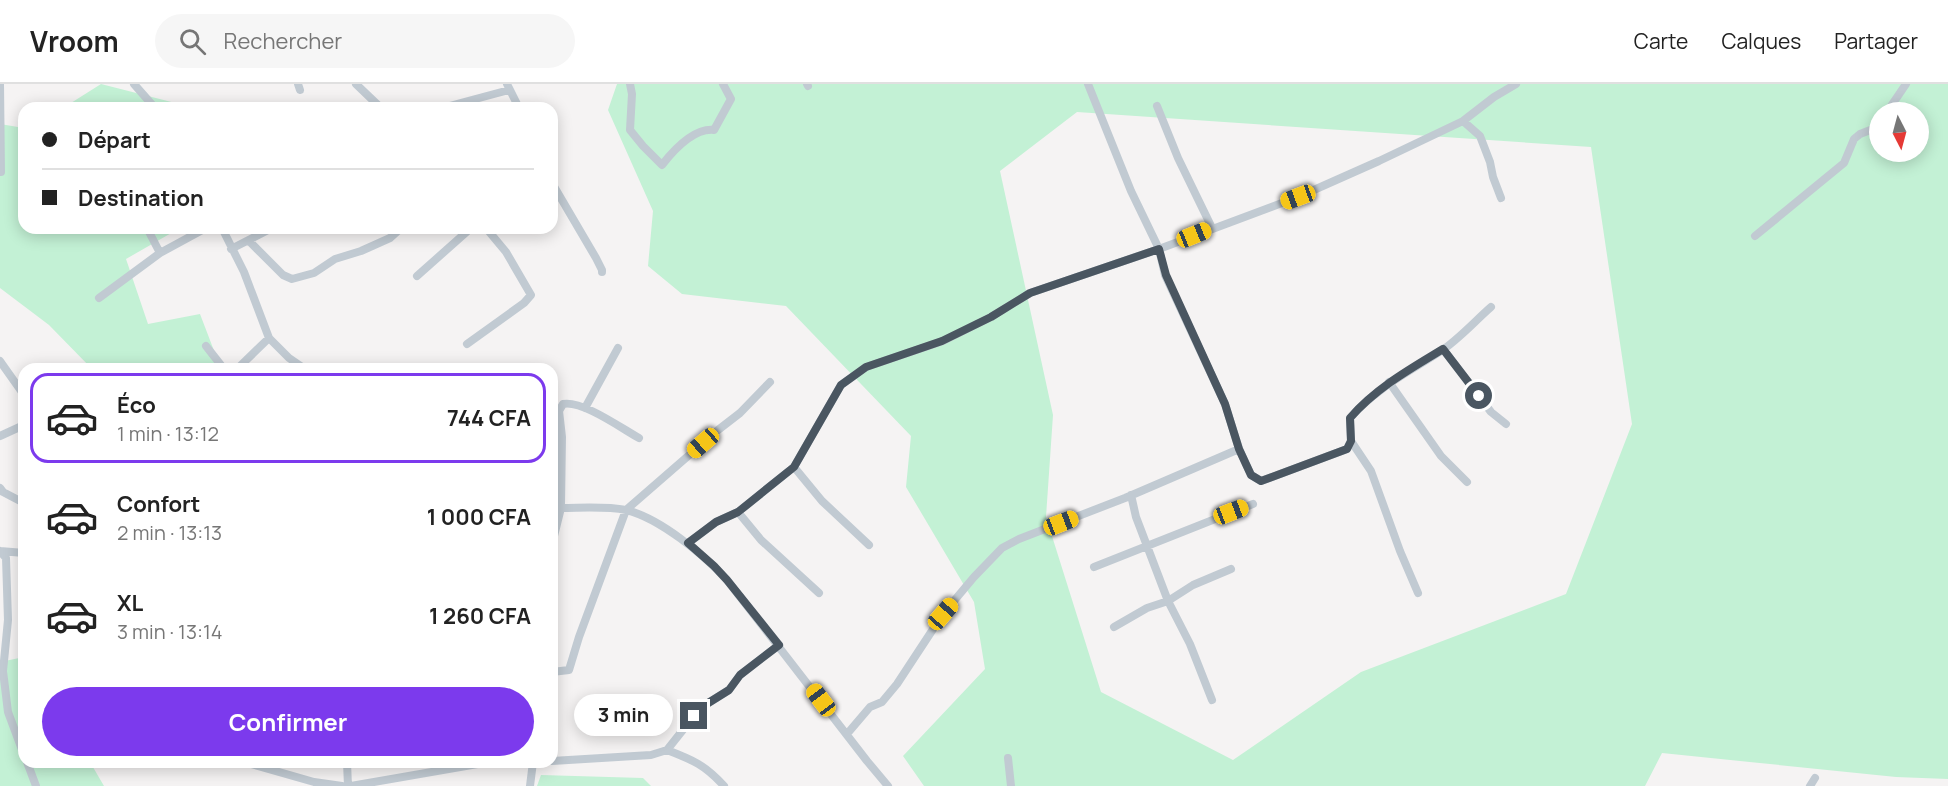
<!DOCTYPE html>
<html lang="fr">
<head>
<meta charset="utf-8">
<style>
  :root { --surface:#fff; --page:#f6f6f6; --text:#222; --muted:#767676; --line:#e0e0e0; --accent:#7c3aed }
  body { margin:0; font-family:Manrope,sans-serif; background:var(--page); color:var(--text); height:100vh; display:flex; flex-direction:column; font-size:22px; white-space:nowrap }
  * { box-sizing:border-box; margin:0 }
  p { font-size:20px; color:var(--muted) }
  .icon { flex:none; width:33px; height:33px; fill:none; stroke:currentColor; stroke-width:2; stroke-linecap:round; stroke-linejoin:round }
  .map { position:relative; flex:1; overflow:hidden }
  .side { position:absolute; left:18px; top:279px; width:540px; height:405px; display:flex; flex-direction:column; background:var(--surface); border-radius:18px; box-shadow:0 3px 15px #0003 }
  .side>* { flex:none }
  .banner { position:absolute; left:18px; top:18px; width:540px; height:132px; border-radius:18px; box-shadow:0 3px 15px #0003; display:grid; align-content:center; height:132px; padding:0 24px; background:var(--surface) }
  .needle { width:39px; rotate:174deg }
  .tools { position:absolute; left:1869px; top:18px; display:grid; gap:12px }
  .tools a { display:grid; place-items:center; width:60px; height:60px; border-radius:50%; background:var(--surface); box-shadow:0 3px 15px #0003; font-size:30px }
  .end { position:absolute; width:27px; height:27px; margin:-14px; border:8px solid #4a5661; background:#fff; box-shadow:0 0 0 3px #fff }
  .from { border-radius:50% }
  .bubble { position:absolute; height:42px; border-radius:21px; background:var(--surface); box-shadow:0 3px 15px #0003; font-size:20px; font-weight:700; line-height:42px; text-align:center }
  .car { position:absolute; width:18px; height:36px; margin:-18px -9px; border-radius:8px; box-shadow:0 0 4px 2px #0007; background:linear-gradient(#f5c518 24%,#345 0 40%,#f5c518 0 76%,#345 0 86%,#f5c518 0) }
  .banner b { display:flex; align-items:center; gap:21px; height:57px; font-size:22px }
  .banner b+b { border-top:2px solid var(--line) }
  .banner i { width:15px; height:15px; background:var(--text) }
  ul { padding:10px 0 0; list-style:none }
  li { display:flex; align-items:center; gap:18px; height:90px; margin:0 12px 9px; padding:0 12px; border:3px solid transparent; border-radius:18px }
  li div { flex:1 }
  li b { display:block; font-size:22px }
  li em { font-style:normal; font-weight:700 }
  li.active { border-color:var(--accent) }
  li>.icon { width:54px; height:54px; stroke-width:1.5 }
  .primary-button { display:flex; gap:12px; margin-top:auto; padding:12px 24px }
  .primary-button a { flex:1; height:69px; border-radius:36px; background:var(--accent); color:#fff; font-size:24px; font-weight:700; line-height:69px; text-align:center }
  header { display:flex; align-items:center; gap:36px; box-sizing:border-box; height:84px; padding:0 30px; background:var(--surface); border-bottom:2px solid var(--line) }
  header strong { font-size:28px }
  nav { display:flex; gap:33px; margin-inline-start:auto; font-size:21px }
  .search { width:420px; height:54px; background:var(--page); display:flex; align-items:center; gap:15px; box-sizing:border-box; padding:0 21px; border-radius:33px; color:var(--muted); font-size:22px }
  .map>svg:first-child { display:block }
</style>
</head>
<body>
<header>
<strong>Vroom</strong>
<div class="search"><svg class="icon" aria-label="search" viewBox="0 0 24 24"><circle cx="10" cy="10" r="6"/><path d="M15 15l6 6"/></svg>Rechercher</div>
<nav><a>Carte</a><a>Calques</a><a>Partager</a></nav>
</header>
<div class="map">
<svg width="1948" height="702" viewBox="0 0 1948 702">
  <rect width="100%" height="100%" fill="#f5f3f3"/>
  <path fill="#c3f1d5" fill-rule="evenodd" d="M101,0l94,24h-132z
    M617,0h1331v695l-52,-2 -234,-24 -17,33h-721l-21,-30 82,-87 -11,-67 -68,-115 5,-51 -125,-130 -104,-12 -34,-28 5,-55 -45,-101zM1077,28l514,35 41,277 -66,170 -205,78 -128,88 -132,-68 -55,-175 7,-102 -53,-244zM1880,28h38v40h-38z
    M0,40l24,4v100h156l-54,31 22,65 52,-10 21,55h-129l-43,-44 -49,-37z
    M24,573v105h66l14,24h-104v-124z
    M541,691l102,3 8,8h-114z"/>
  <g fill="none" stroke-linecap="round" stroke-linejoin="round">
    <path stroke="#c1cad2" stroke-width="8" d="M0,0l1,88
      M134,0l21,24
      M298,0l2,6
      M356,0l25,24
      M507,0l12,24
      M630,0l2,10 -2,36 13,16 19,19c11,-14 32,-37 52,-35l17,-31 -8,-15
      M807,0l1,2
      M1088,0l43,107 28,58 6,26 60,129 14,45 12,26 10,6 86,-32 4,-8 -1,-23c26,-30 59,-46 91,-67 18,-12 34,-30 50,-44
      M1157,22l21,52 34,70
      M442,24l67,-18
      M1887,28l19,-28
      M1463,37l17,15 10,26 3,15 8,21
      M552,99l44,75 6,12v2
      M147,144l13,25
      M222,144l22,44 25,66 20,20 16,11
      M1755,152l89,-73 10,-24 6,-5 13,-5 7,-5
      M249,157l34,34 9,4 22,-6 21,-14 26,-8 29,-13 11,-10
      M231,165l41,-21
      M417,192l54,-48
      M99,214l61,-45 46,-25
      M467,260l57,-41 7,-8 -25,-43 -20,-24
      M206,262l18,23
      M1443,265l48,63 15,12
      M0,277l24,34
      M237,285l32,-31
      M1389,298l52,74 26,26
      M585,324l33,-60
      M0,352l24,-11
      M1351,357l20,30 29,80 18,42
      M794,383l28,34 47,44
      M0,404l3,4 21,11
      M1131,411l5,22 32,84 22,43 22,56
      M552,419l9,2v3c21,0 44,-2 65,2 34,8 78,45 101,70l140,181 21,25
      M561,421l1,-68 -3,-26 4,-7c19,-4 58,24 76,34
      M738,428l23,28 58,53
      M688,459l28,-21 22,-10 56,-45 47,-82 25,-18 77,-26 48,-24 39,-24 129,-44 139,-52 81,-36 84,-40 31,-24 22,-13
      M552,460l9,-36
      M0,467l6,7 2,62 -5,51 5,41 16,43
      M0,467l24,2
      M1094,483l159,-63
      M1114,543l33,-19 21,-7 25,-16 38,-16
      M552,588l17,-2 10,-33 47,-127 92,-80 22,-17 30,-31
      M847,650l23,-27 12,-5 15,-18 46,-70 31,-37 28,-29 17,-9 106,-41 114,-49
      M667,666c26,10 38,15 57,36
      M1008,674l3,28
      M552,677l99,-6 16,-5 27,-34 11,-11 24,-15 11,-15 39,-30
      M27,678l9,24
      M244,678l70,20 28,4
      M347,678l1,24
      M351,702l138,-24
      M530,702l3,-24
      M1810,702l5,-8"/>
  </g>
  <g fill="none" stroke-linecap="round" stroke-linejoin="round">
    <path stroke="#4a5661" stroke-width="8" d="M694,632l11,-11 24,-15 11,-15 39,-30 -52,-65 -13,-14 -26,-23 28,-21 22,-10 56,-45 47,-82 25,-18 76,-26 49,-24 39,-24 129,-44 7,26 59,129 14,45 12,26 10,6 86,-32 4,-8 -1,-23c26,-30 60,-49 93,-69l36,47"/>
  </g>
</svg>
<div class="tools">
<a><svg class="needle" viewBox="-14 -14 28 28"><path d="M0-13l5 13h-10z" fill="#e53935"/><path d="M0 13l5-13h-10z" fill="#767676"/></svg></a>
</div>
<i class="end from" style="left:1479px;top:312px"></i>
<i class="end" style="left:694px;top:632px"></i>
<div class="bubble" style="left:574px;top:610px;width:99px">3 min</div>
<i class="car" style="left:1298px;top:113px;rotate:250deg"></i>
<i class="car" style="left:1194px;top:151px;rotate:68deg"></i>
<i class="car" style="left:703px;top:359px;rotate:229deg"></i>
<i class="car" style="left:1231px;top:428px;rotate:69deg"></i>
<i class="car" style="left:1061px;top:439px;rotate:69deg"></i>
<i class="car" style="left:943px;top:530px;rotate:41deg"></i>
<i class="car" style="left:821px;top:616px;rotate:323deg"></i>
<div class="banner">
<b><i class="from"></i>Départ</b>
<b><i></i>Destination</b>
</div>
<section class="side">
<ul>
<li class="active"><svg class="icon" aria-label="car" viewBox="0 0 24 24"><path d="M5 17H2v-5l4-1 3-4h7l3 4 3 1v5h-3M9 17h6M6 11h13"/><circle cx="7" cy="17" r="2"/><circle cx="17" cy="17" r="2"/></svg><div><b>Éco</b><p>1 min · 13:12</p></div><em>744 CFA</em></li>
<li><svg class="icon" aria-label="car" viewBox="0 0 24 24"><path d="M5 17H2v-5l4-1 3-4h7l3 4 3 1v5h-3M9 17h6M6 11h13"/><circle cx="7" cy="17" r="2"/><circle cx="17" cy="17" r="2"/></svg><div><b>Confort</b><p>2 min · 13:13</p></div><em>1 000 CFA</em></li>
<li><svg class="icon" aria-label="car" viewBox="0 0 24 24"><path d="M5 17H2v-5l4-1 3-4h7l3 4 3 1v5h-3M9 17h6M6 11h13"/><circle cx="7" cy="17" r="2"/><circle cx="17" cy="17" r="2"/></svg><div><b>XL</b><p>3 min · 13:14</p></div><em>1 260 CFA</em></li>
</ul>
<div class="primary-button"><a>Confirmer</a></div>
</section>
</div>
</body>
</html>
